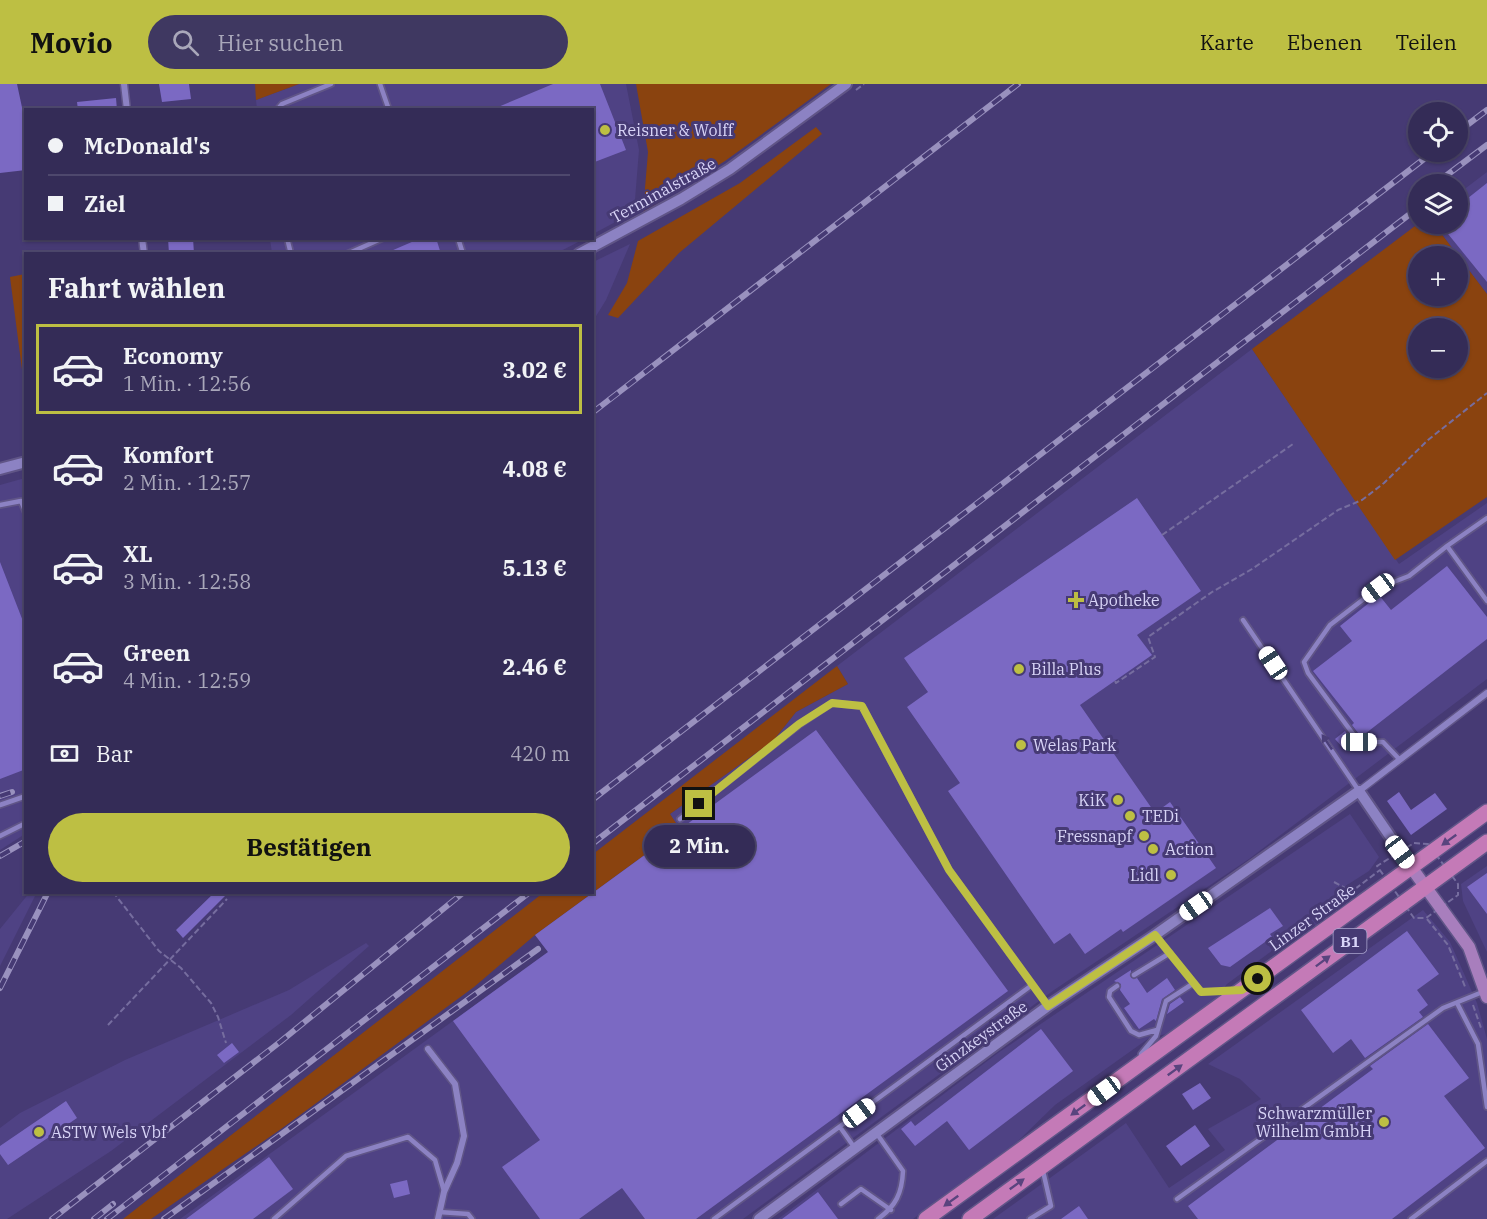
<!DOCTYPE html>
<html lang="de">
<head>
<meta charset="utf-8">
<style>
  :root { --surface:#342c57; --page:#3f3861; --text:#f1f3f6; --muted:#a9a7ba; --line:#4e486d; --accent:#bdbf43 }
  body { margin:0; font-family:"IBM Plex Serif",serif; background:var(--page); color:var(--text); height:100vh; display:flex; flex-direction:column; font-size:22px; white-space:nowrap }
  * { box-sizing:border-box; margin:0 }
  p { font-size:20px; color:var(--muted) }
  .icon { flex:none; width:33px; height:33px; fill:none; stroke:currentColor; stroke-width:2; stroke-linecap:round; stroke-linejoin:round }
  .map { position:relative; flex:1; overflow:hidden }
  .panel { position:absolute; left:24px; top:168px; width:570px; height:642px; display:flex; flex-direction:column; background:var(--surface); border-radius:0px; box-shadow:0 2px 4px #0004,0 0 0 2px var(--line) }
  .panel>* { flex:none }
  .banner { position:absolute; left:24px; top:24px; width:570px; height:132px; border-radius:0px; box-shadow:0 2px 4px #0004,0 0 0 2px var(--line); display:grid; align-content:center; height:132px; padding:0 24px; background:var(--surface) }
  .tools { position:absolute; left:1408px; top:18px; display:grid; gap:12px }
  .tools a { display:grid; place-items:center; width:60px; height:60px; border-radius:50%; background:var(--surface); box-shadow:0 2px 4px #0004,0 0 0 2px var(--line); font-size:30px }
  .end { position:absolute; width:27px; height:27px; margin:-14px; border:8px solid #bdbf43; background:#111; box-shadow:0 0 0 3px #111 }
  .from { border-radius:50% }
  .bubble { position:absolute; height:42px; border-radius:21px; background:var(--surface); box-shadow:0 2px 4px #0004,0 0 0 2px var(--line); font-size:20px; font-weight:800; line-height:42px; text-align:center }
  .car { position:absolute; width:18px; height:36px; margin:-18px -9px; border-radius:8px; box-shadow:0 0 4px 2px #0007; background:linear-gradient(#fff 24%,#345 0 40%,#fff 0 76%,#345 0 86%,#fff 0) }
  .banner b { display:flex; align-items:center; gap:21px; height:57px; font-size:22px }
  .banner b+b { border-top:2px solid var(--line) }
  .banner i { width:15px; height:15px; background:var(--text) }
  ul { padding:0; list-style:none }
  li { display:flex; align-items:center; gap:18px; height:90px; margin:0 12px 9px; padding:0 12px; border:3px solid transparent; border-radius:0px }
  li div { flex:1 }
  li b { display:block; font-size:22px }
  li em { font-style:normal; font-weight:800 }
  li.current { border-color:var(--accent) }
  li>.icon { width:54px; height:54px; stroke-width:1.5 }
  h2 { padding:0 24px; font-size:27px; line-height:72px }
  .pay { display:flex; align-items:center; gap:15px; height:66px; padding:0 24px; font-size:22px }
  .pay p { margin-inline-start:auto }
  .action { display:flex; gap:12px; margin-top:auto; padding:12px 24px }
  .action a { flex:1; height:69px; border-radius:36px; background:var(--accent); color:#111; font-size:24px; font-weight:800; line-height:69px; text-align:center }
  header { display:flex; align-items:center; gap:36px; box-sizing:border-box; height:84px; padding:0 30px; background:var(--accent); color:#111 }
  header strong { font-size:28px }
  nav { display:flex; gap:33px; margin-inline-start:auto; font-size:21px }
  .search { width:420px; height:54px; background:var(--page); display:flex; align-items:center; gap:15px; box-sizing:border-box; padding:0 21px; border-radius:33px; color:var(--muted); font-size:22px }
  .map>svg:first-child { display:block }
</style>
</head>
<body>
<header>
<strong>Movio</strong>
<div class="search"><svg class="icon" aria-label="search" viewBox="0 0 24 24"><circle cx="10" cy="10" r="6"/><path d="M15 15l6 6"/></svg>Hier suchen</div>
<nav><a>Karte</a><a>Ebenen</a><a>Teilen</a></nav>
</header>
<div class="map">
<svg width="1487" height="1135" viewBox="0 0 1487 1135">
  <rect width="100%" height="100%" fill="#463a74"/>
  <path fill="#4f4284" d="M299,0h327l13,66 -5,62 -41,22 -1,-124h-335l-1,-10z
    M1487,88v122l-53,-70h24v-30z
    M270,155h314l-29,15 -283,-1z
    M630,160l-24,56 -13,21v-59z
    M1252,265l147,215 88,-61v176l-238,180 -195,131 -311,229h-563l368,-267 -13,-17 144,-106 -9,-15 103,-73 23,-29 52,-28 -11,-18z
    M25,394v356l-25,16v-365z
    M1350,730l29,43 -10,14 -22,14 -30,39 -32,17 -58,43 -15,19 -43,31 -17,2 -97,69 -39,38 -103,76h-135l220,-166z
    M1487,782v86l-24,-51 -2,-17z
    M30,808l6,2 -36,72v-37z
    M1423,826l27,32 27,61 10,36v180h-494l133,-96 43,65 56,-38 -17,-21 53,-30 -21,-20 -32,-15z
    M366,859l3,3 -78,69 -180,136 -104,68h-7v-91l20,-15 105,-53 164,-70z"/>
  <path fill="#8a430f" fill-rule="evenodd" d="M255,0h44l-43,16z
    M636,0h195l-106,77 -82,51 5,-60z
    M816,43l6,7 -143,119 -61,65 -10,-3 19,-32 11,-42 102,-58z
    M1419,139l15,1 53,70v203l-92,63 -143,-211zM1458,172v40h-39v-40zM1458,244v40h-39v-40z
    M25,190h1l-1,119 -15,-116z
    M837,582l11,18 -52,28 -23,29 -103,73 10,15 -145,106 -61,52 -193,142 -130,90h-28l420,-326 49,-1 1,-38z"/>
  <path fill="#7b69c3" d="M0,0h17l9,42v44l-26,3z
    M159,0h30l2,15 -29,3z
    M553,0h47l26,66 -34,13v-53h-101z
    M116,14l1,12h-39l-1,-8z
    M1487,99v99l-47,-58h18v-18z
    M168,154h25l1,16h-25z
    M421,154h15l5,16h-57z
    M1137,414l64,93 -64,44 15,20 -72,50 75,108 15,-11 46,66 -93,64 -2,-3 -36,25 -15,-21 -16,11 -106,-153 12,-8 -53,-76 21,-15 -24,-34z
    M0,478l26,67v140l-26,10z
    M1447,482l40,51v22l-126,98 -9,-12 2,-2 -41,-52 39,-30 -12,-15 39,-31 12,15z
    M816,646l192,261 -312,228h-51l-23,-31 -43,31h-39l-38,-52 38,-27 -87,-119 95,-69 -13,-17z
    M1345,647l9,11 -9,8 -10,-11z
    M1399,708l12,18 24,-17 12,16 -36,26 -24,-34z
    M1487,789v41l-20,-27z
    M215,808h14l-46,46 -7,-8z
    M1270,824l13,18 -13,8 2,3 -42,30 -9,-2 -13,-17z
    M1407,847l32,43 -22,16 11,15 -9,7 4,5 -58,41 -14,-19 -18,14 -32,-43z
    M1131,886v8h6l10,15 20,-15 8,12 -13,9 -6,22 -2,-2 -15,10 -15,-21 6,-4 -10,-14 1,-6 -7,-3z
    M1180,913l4,5 -17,12 3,-10z
    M1428,940l41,54 -25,18 41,52 -93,71h-194l-10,-13 185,-137 -3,-3z
    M1041,945l32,42 -104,79 -22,-29 -32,25 -14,-17 10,-8 4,5z
    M232,959l7,9 -15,11 -7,-8z
    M1200,999l11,15 -18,12 -11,-16z
    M66,1017l11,17 -69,47 -8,-11v-8z
    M1195,1041l15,21 -29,20 -15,-20z
    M269,1073l24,32 -40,30h-67z
    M407,1096l3,14 -16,4 -4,-14z
    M818,1108l20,27h-56z
    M1079,1122l9,13h-27z"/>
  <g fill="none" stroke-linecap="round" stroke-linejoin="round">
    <g stroke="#605587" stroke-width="8">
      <path id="service" d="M380,0l9,26
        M277,26l5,-6 49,-20
        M287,154l4,16
        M458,154l5,16
        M347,170l36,-16
        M0,421l21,-4 5,12
        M1487,434l-40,28 40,55
        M1243,536l116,171
        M1400,676l-17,-18h-24l-51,-69 -4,-11 26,-37 48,-37 31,-12 38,-30
        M0,721l26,-9
        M680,735l119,-94 33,-22 30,3 87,164 99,136
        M0,752l24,-12
        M1155,851l46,57 33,-1
        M1134,891l36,-22
        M1117,902l-7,5 -1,6 22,34 8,4 18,-5
        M1457,919l21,41 9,63
        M1141,976v-6l15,-18 10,-35 28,-18
        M840,1043l14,20
        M877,1050l26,37c-1,22 -7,35 -25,48
        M1177,1115l266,-191 42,-17
        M841,1120l20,-15 30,21
        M439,1128l29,2 4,5
        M274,1135l72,-63 62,-19 27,23 9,31
        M714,1135l318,-234
        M1030,1135l21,-13 -8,-35
        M1411,1135l76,-58"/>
    </g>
    <g stroke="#605587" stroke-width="9">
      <path id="minor" d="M124,0l3,26
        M142,154l2,16
        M1359,707l128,-98
        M428,965l27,35 9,52 -7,27 -13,29 -6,27"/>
    </g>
    <g stroke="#605587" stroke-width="14">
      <path id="tertiary" d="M579,170l102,-55 49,-30 116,-85
        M0,385l26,-7
        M759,1135l289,-213 107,-71 204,-144 52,76"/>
    </g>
    <g stroke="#605587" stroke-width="15">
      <path id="secondary" d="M1411,783l58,80 18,50"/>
    </g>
    <g stroke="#605587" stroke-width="18">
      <path id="primary" d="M926,1135l561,-407
        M970,1135l517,-377"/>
    </g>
    <path stroke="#766d9f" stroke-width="2" stroke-dasharray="6 3" stroke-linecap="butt" d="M856,6l8,-6
      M1162,451l131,-91
      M1115,597l1,2 39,-26 -7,-20 64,-45 40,-23 86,-59 24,-10 22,-17 44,-43 59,-47
      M1414,759l14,1 30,40v11l-32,23h-12l-37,-52z
      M1334,798l17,9
      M113,808l46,59 22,17 30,35 7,14 8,26
      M1334,821l46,-35
      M1427,835l21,26 18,44
      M1473,921l8,23
      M108,941l119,-126"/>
    <use href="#service" stroke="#8c82c3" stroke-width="4.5"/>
    <use href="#minor" stroke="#8c82c3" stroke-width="6"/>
    <use href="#tertiary" stroke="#8c82c3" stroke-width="10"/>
    <use href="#secondary" stroke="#a87ebd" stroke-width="12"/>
    <use href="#primary" stroke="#c47ab7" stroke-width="15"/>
    <g stroke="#9991be" stroke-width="6">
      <path id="rail" d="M1458,48l29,-22
        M1435,100l52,-39
        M592,329l426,-329
        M0,712l12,-4
        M592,716l841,-648
        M592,760l827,-637
        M0,772l26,-15
        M0,904l48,-96
        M52,1135l228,-177 184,-150
        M94,1135l19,-15
        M107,1135l423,-327
        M164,1135l374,-270"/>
    </g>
    <use href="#rail" stroke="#463a74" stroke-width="4" stroke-dasharray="11" stroke-linecap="butt"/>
  </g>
  <defs><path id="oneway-solid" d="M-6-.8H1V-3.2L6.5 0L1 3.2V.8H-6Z" transform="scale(1.5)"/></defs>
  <use fill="#4a3e78" href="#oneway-solid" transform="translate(1327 658) rotate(-124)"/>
  <g fill="#59447e">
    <use href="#oneway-solid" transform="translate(1449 756) rotate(144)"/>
    <use href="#oneway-solid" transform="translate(1323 877) rotate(-37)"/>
    <use href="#oneway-solid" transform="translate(1175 986) rotate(-36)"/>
    <use href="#oneway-solid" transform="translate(1078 1026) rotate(144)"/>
    <use href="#oneway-solid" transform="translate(1017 1100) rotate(-36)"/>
    <use href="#oneway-solid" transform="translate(951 1117) rotate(144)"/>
  </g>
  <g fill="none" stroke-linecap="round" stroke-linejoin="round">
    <path stroke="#bdbf43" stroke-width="8" d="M699,720l100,-80 33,-21 30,3 87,164 99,136 107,-71 46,57 41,-2 16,-11"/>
  </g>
  <g fill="#bdbf43" stroke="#463a74" stroke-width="2">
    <circle cx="605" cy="46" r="6"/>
    <path d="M1073 507h6v6h6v6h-6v6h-6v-6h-6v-6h6z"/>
    <circle cx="1019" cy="585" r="6"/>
    <circle cx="1021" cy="661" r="6"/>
    <circle cx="1118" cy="716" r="6"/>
    <circle cx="1130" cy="732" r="6"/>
    <circle cx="1144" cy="752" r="6"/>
    <circle cx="1153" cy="765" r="6"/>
    <circle cx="1171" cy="791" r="6"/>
    <circle cx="1384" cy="1038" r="6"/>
    <circle cx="39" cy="1048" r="6"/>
  </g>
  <g text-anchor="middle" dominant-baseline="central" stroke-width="6" stroke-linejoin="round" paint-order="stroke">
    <rect fill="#463a74" stroke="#aca6d0" stroke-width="1.5" x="1333.5" y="845" width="33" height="24" rx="4.5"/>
    <g font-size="15" font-weight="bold" fill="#d8d4f7">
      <text x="1350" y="857">B1</text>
    </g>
    <g font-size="16" fill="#d8d4f7" stroke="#463a74" text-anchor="start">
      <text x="617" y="46">Reisner &amp; Wolff</text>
      <text x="1088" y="516">Apotheke</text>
      <text x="1031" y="585">Billa Plus</text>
      <text x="1033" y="661">Welas Park</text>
      <text x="1106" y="716" text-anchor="end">KiK</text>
      <text x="1142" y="732">TEDi</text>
      <text x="1132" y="752" text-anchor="end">Fressnapf</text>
      <text x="1165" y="765">Action</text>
      <text x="1159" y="791" text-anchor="end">Lidl</text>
      <text x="1372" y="1029" text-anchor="end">Schwarzmüller<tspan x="1372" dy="18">Wilhelm GmbH</tspan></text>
      <text x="51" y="1048">ASTW Wels Vbf</text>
    </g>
    <g font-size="16" fill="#d8d4f7" stroke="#463a74">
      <text transform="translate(663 106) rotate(-29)">Terminalstraße</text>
      <text transform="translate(1312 833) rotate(-36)">Linzer Straße</text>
      <text transform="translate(981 952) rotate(-36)">Ginzkeystraße</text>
    </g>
  </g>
</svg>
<div class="tools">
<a><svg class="icon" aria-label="locate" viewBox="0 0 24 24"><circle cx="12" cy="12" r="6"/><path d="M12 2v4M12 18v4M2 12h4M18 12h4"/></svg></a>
<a><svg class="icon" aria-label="layers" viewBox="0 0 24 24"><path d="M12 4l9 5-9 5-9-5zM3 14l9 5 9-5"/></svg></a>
<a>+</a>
<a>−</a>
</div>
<i class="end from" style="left:1258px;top:895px"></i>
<i class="end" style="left:699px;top:720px"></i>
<div class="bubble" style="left:644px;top:741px;width:111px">2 Min.</div>
<i class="car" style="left:1378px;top:504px;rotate:233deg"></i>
<i class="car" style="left:1273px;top:579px;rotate:326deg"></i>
<i class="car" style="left:1359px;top:658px;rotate:90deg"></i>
<i class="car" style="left:1400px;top:768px;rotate:143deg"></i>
<i class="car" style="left:1196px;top:822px;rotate:235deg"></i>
<i class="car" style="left:1104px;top:1007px;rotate:234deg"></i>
<i class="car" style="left:859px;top:1029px;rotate:53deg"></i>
<div class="banner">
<b><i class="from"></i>McDonald's</b>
<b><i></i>Ziel</b>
</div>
<section class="panel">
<h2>Fahrt wählen</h2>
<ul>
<li class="current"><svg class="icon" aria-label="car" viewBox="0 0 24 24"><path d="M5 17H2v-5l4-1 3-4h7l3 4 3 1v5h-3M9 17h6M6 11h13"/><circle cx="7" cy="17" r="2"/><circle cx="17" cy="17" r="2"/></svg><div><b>Economy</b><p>1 Min. · 12:56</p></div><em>3.02 €</em></li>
<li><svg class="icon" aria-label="car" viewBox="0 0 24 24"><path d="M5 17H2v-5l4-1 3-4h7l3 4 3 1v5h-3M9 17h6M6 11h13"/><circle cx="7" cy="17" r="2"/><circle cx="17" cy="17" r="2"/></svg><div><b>Komfort</b><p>2 Min. · 12:57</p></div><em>4.08 €</em></li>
<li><svg class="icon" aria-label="car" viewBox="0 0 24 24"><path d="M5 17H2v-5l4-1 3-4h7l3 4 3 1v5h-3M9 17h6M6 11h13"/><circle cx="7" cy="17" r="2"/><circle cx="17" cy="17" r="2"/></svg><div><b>XL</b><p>3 Min. · 12:58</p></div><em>5.13 €</em></li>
<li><svg class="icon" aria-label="car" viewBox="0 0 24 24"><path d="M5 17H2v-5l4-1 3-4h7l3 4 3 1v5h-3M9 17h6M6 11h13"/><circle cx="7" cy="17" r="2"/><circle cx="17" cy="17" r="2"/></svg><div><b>Green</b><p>4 Min. · 12:59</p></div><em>2.46 €</em></li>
</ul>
<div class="pay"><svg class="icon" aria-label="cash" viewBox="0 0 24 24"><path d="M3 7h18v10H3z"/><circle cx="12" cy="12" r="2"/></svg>Bar<p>420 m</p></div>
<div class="action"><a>Bestätigen</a></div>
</section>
</div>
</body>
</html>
